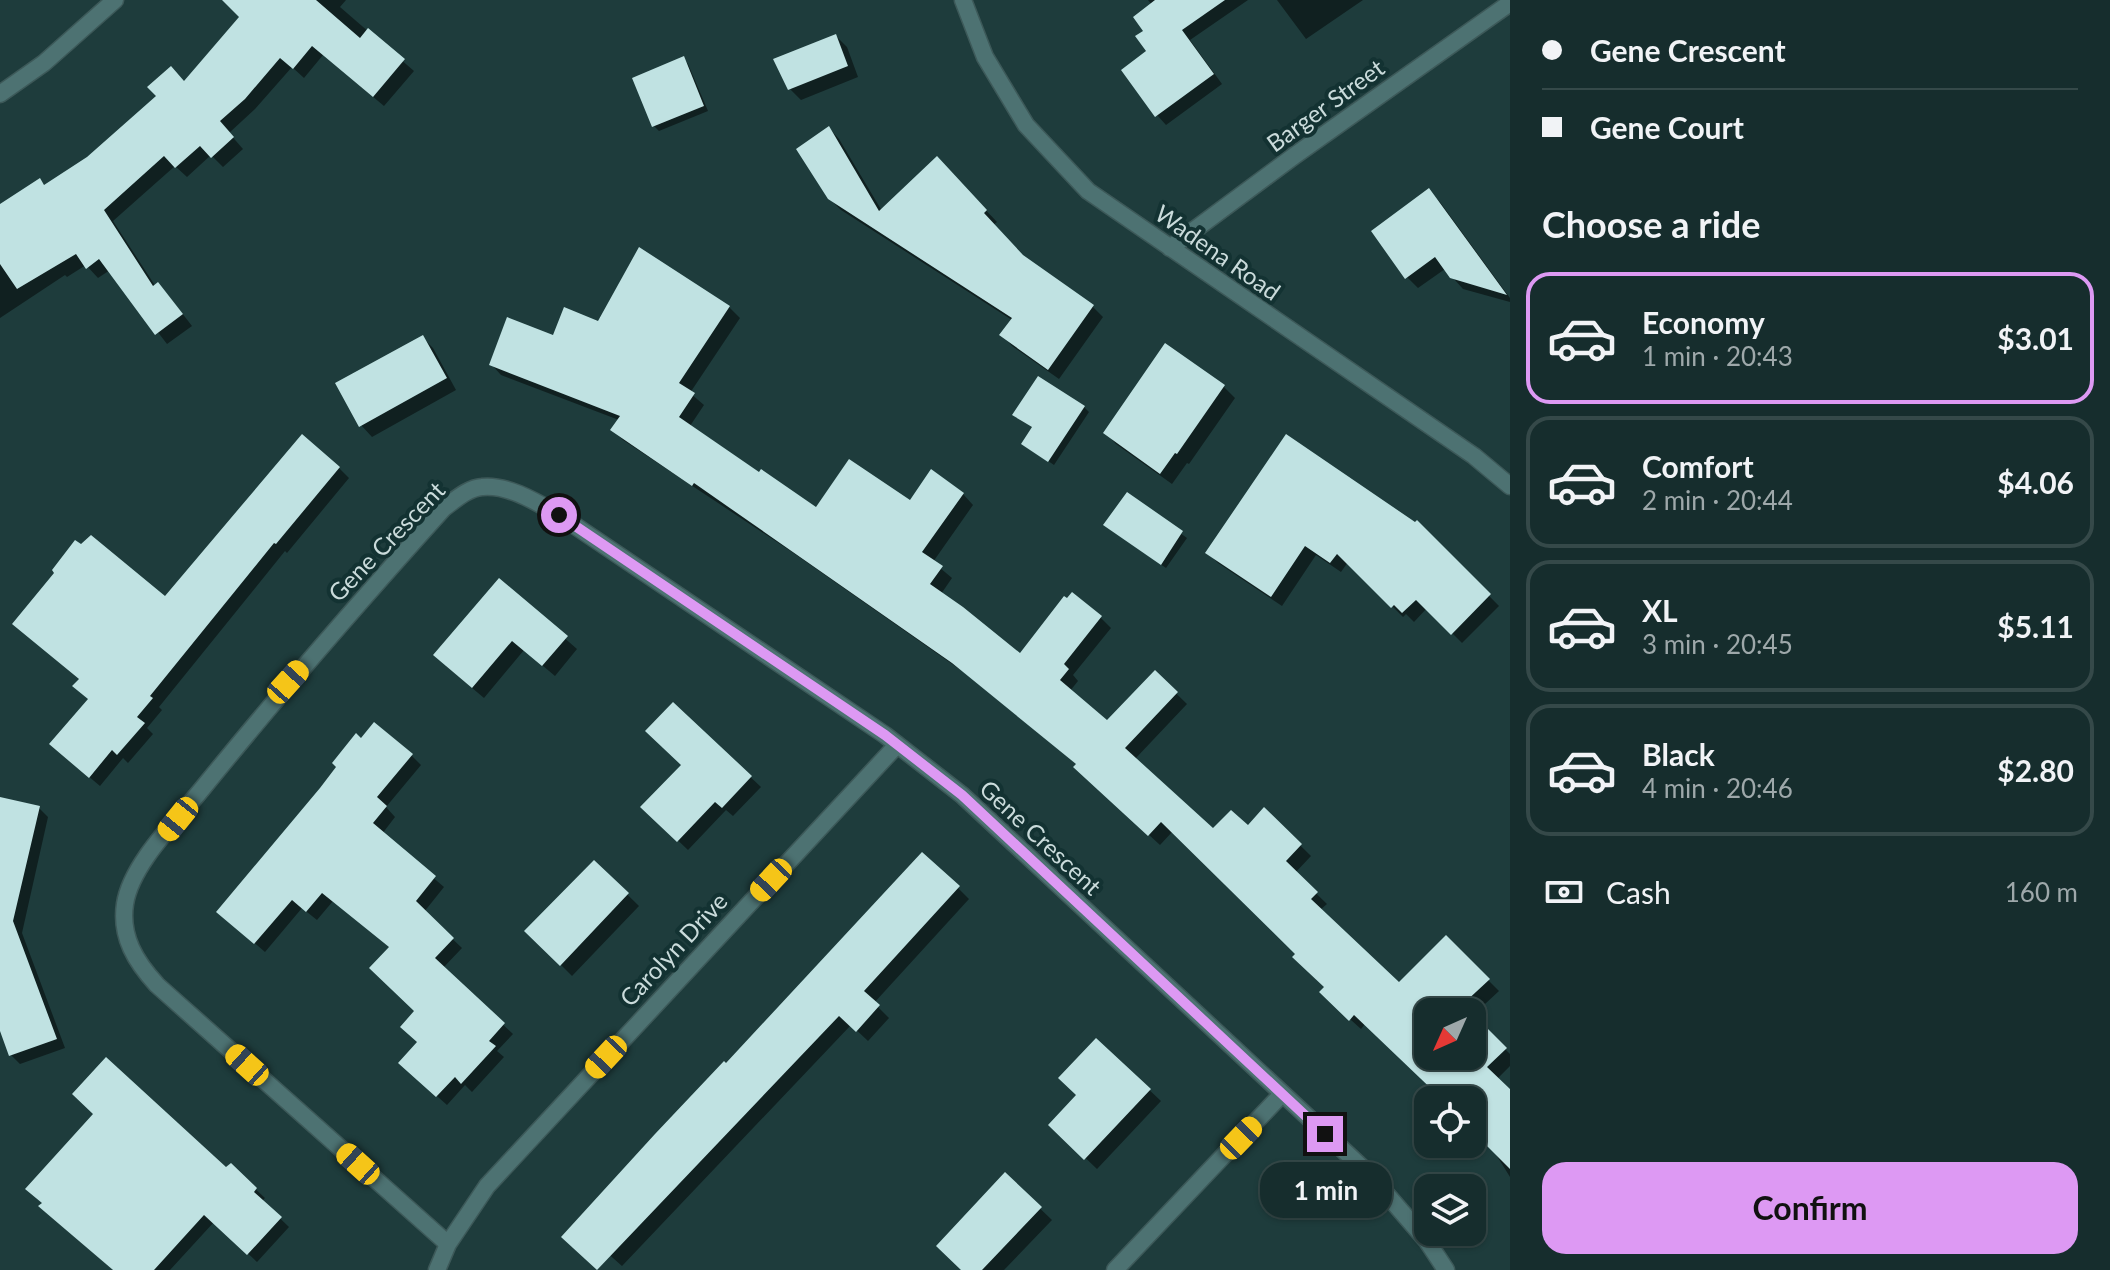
<!DOCTYPE html>
<html lang="en">
<head>
<meta charset="utf-8">
<style>
  :root { --surface:#162d2d; --page:#1f3535; --text:#f1f3f6; --muted:#9ea8aa; --line:#354949; --accent:#dd99f3 }
  body { margin:0; font-family:Lato,sans-serif; background:var(--page); color:var(--text); height:100vh; display:flex; flex-direction:column; font-size:30px; white-space:nowrap }
  * { box-sizing:border-box; margin:0 }
  p { font-size:26px; color:var(--muted) }
  .icon { flex:none; width:44px; height:44px; fill:none; stroke:currentColor; stroke-width:2; stroke-linecap:round; stroke-linejoin:round }
  .map { position:relative; flex:1; overflow:hidden }
  .panel { display:flex; flex-direction:column; background:var(--surface); width:600px }
  .panel>* { flex:none }
  .guide { display:grid; align-content:center; height:176px; padding:0 32px; background:var(--surface) }
  .needle { width:52px; rotate:225deg }
  .controls { position:absolute; left:1414px; top:998px; display:grid; gap:16px }
  .controls a { display:grid; place-items:center; width:72px; height:72px; border-radius:16px; background:var(--surface); box-shadow:0 2px 6px #0004,0 0 0 2px var(--line); font-size:40px }
  .end { position:absolute; width:36px; height:36px; margin:-18px; border:10px solid #dd99f3; background:#111; box-shadow:0 0 0 4px #111 }
  .from { border-radius:50% }
  .bubble { position:absolute; height:56px; border-radius:24px; background:var(--surface); box-shadow:0 2px 6px #0004,0 0 0 2px var(--line); font-size:26px; font-weight:700; line-height:56px; text-align:center }
  .car { position:absolute; width:24px; height:48px; margin:-24px -12px; border-radius:10px; box-shadow:0 0 6px 2px #0007; background:linear-gradient(#f5c518 24%,#345 0 40%,#f5c518 0 76%,#345 0 86%,#f5c518 0) }
  .guide b { display:flex; align-items:center; gap:28px; height:76px; font-size:30px }
  .guide b+b { border-top:2px solid var(--line) }
  .guide i { width:20px; height:20px; background:var(--text) }
  ul { padding:0; list-style:none }
  li { display:flex; align-items:center; gap:24px; height:132px; margin:0 16px 12px; padding:0 16px; border:4px solid var(--line); border-radius:24px }
  li div { flex:1 }
  li b { display:block; font-size:30px }
  li em { font-style:normal; font-weight:700 }
  li.on { border-color:var(--accent) }
  li>.icon { width:72px; height:72px; stroke-width:1.5 }
  h2 { padding:0 32px; font-size:36px; line-height:96px }
  .pay { display:flex; align-items:center; gap:20px; height:88px; padding:0 32px; font-size:30px }
  .pay p { margin-inline-start:auto }
  .cta { display:flex; gap:16px; margin-top:auto; padding:16px 32px }
  .cta a { flex:1; height:92px; border-radius:24px; background:var(--accent); color:#111; font-size:32px; font-weight:700; line-height:92px; text-align:center }
  main { display:flex; flex:1; min-height:0 }
  .map>svg:first-child { display:block }
</style>
</head>
<body>
<main>
<div class="map">
<svg width="1510" height="1270" viewBox="0 0 1510 1270">
  <rect width="100%" height="100%" fill="#1e3c3c"/>
  <path fill="#0007" d="M254,0h92l-6,7 74,64 -30,35 -61,-51 -19,23 -12,-11 -37,42 -26,24 14,16 -20,18 -12,-12 -24,22 -12,-11 -62,55 43,66 12,8 24,31 -25,18 -57,-74 -12,8 -12,-13 -19,12 -2,-2 -65,43v-112l46,-19 43,-28 96,-76z
    M1148,0h100l-58,40 32,44 -56,41 -9,-10 -11,-84 6,-26z
    M1277,0h86l-57,39z
    M836,36l11,11 11,30 -57,23 -11,-11z
    M683,58l5,6 20,47 -49,20 -5,-5 -20,-47z
    M829,128l10,11 43,72 66,-41 49,52 -4,3 31,33 68,48 11,11 -44,62 -47,-33 -10,-11 10,-15 -171,-110 -12,-12z
    M1429,191l11,11 70,96v4l-47,-13 -18,-20 -27,19 -11,-11z
    M729,307l11,11 -50,75 14,12 -14,21 69,48 58,36 94,-7 52,-9 10,11 -40,57 19,16 -11,16 79,62 80,-39 11,11 -38,47 5,6 -8,10 38,32 47,-50 32,31 -52,55 78,72 35,-4 16,-17 47,46 -16,17 32,31 -7,6 79,74 47,-46 53,53 -27,25v-4h-44v44h44v-40l38,38v12l-13,13 13,13v85l-18,-29 -20,-20v-28h-41l-5,-4 7,-8 -68,-64 -4,5 -29,-26 -6,-15 -28,-34 -125,-123 -13,14 -74,-68 -8,-12 -113,-92 -173,-121 -169,-112 -10,-10 6,-10 -118,-45 -10,-11 108,-41z
    M422,337l11,11 23,42 -84,47 -11,-12z
    M1166,346l58,41 11,11 -46,66 -2,-1 -15,21 -56,-40 -11,-12z
    M1084,407l5,5 -35,53 -25,-17 5,-20 -14,-8z
    M339,468l10,10 -62,75 -2,-2 -126,156 3,3 -15,18 6,6 -25,29 -5,-5 -23,28 -38,-32 28,-54 -10,-20 -66,-56 151,-25z
    M1127,495l60,43 -21,30 -55,-38z
    M1417,523l82,83 -37,37 -35,-35 -13,14 -8,-8 -3,3 -55,-55 -7,10 -25,-17 -34,51 -64,-43 -10,-10z
    M499,581l78,68 -22,27 -31,-26 -40,48 -38,-32z
    M673,704l88,83 -28,29 -7,-6 -38,40 -45,-43 40,-42z
    M361,741l50,14 10,10 -35,42 9,10 -13,17 62,53 -20,25 38,36 -19,20 70,66 -16,17 7,6 -32,35 -7,-7 -18,20 -37,-33 10,-30 -3,-31 -26,-63 -58,-47 -16,19 -15,-12 -37,44 -36,-31z
    M0,799l39,9 9,9 -26,116 43,115 -45,16 -9,-9 -11,-29z
    M594,862l45,44 -67,70 -45,-45z
    M958,888l11,11 -95,104 15,15 -21,23 -17,-16 -229,241 -35,-31 139,-169z
    M1096,1040l65,61 -64,68 -46,-44 28,-30z
    M231,1166l34,32 -3,3 27,26 -32,35 -43,-40 -44,48h-57l-63,-55 176,-45z
    M1005,1175l47,45 -48,50h-40z"/>
  <path fill="#c0e2e2" d="M222,0h94l44,38 8,-10 37,31 -32,38 -61,-51 -19,23 -13,-11 -35,41 -25,22 14,16 -23,21 -11,-12 -25,22 -11,-12 -60,54 49,76 5,-4 25,32 -28,21 -56,-76 -13,10 -10,-15 -59,35 -17,-25v-60l40,-26 4,7 43,-28 69,-61 -9,-9 24,-21 13,15 55,-64z
    M1155,0h70l-43,30 32,44 -59,43 -34,-47 25,-19 -11,-15 8,-5 -10,-14z
    M836,34l12,32 -60,24 -15,-31z
    M684,56l20,50 -52,21 -20,-49z
    M829,126l50,85 58,-55 50,54 -3,3 39,42 71,50 -46,65 -49,-35 13,-17 -184,-119 -32,-50z
    M1429,188l78,107 -57,-17 -15,-21 -30,22 -34,-48z
    M639,247l91,59 -51,77 16,10 -16,24 80,55 2,-3 55,38 33,-48 61,41 21,-31 33,24 -42,59 21,14 -13,18 33,23 57,46 44,-57 3,2 5,-6 30,24 -38,48 5,5 -9,11 47,40 48,-50 23,22 -53,56 88,80 18,-18 17,15 16,-18 38,37 -16,17 32,31 -7,7 88,83 47,-47 44,44 -27,25 8,8h-43v44h44v-43l35,35 -20,19 23,22v80l-38,-38v-31h-29l-89,-85 -5,6 -30,-29 5,-5 -32,-30 3,-3 -134,-132 -13,14 -75,-69 3,-3 -124,-101 -258,-180 -2,3 -82,-56 10,-14 -131,-51 18,-48 46,18 11,-28 34,14z
    M423,335l24,43 -88,49 -24,-44z
    M1165,343l60,42 -48,69 -2,-1 -15,21 -57,-41z
    M1038,376l47,30 -37,56 -27,-18 11,-17 -20,-12z
    M302,434l38,33 -64,77 -2,-1 -124,153 3,2 -16,19 8,6 -28,32 -5,-5 -23,28 -40,-34 39,-45 -16,-13 7,-7 -67,-55 42,-51 -2,-3 23,-30 6,4 10,-9 74,61z
    M1286,434l129,88 2,-2 74,74 -40,41 -35,-35 -14,13 -8,-8 -3,3 -54,-54 -7,9 -25,-17 -34,51 -66,-44z
    M1127,492l56,39 -22,34 -58,-40z
    M499,578l69,58 -26,30 -30,-25 -40,47 -39,-33z
    M673,702l79,74 -30,32 -7,-6 -38,40 -37,-35 41,-42 -36,-34z
    M374,722l39,32 -36,43 10,9 -14,17 63,53 -20,25 38,37 -19,20 70,65 -16,18 7,5 -35,38 -6,-7 -19,20 -38,-34 19,-21 -17,-15 14,-16 -45,-43 20,-21 -67,-54 -16,19 -14,-12 -38,44 -38,-32 104,-124 16,-21 -4,-4 24,-30 5,5z
    M0,797l40,9 -27,115 44,118 -48,17 -9,-25z
    M922,852l38,34 -96,105 16,14 -24,27 -17,-16 -242,254 -36,-33 94,-103 69,-73 2,2z
    M594,860l35,33 -69,73 -36,-35z
    M1096,1038l55,51 -67,71 -36,-35 28,-30 -18,-17z
    M106,1057l120,110 5,-4 26,25 -3,4 28,25 -35,38 -43,-40 -50,55h-41l-75,-64 4,-3 -17,-14 68,-75 -21,-20z
    M1005,1172l37,35 -60,63h-21l-25,-24z"/>
  <g fill="none" stroke-linecap="round" stroke-linejoin="round">
    <g stroke="#3d5959" stroke-width="19">
      <path id="street" d="M963,0l22,57 41,68 62,66 386,265 36,30
        M0,94l44,-31 71,-63
        M1170,248l124,-92 216,-153
        M448,1244l-291,-259c-21,-23 -37,-48 -32,-81 6,-40 52,-84 77,-115 78,-96 159,-189 242,-281 11,-8 24,-20 38,-21 26,-3 56,16 77,28l326,220 77,60 407,379 58,67 19,29
        M437,1270l11,-26 39,-58 410,-441
        M1115,1270l167,-176"/>
    </g>
    <use href="#street" stroke="#4d7272" stroke-width="16"/>
  </g>
  <g fill="none" stroke-linecap="round" stroke-linejoin="round">
    <path stroke="#dd99f3" stroke-width="10" d="M559,515l326,220 77,60 363,339"/>
  </g>
  <g text-anchor="middle" dominant-baseline="central" stroke-width="8" stroke-linejoin="round" paint-order="stroke">
    <g font-size="24" fill="#cadbdb" stroke="#133232">
      <text transform="translate(1325 105) rotate(-36)">Barger Street</text>
      <text transform="translate(1218 252) rotate(35)">Wadena Road</text>
      <text transform="translate(386 541) rotate(-46)">Gene Crescent</text>
      <text transform="translate(1041 837) rotate(43)">Gene Crescent</text>
      <text transform="translate(673 949) rotate(-47)">Carolyn Drive</text>
    </g>
  </g>
</svg>
<div class="controls">
<a><svg class="needle" viewBox="-14 -14 28 28"><path d="M0-13l5 13h-10z" fill="#e53935"/><path d="M0 13l5-13h-10z" fill="#9ea8aa"/></svg></a>
<a><svg class="icon" aria-label="locate" viewBox="0 0 24 24"><circle cx="12" cy="12" r="6"/><path d="M12 2v4M12 18v4M2 12h4M18 12h4"/></svg></a>
<a><svg class="icon" aria-label="layers" viewBox="0 0 24 24"><path d="M12 4l9 5-9 5-9-5zM3 14l9 5 9-5"/></svg></a>
</div>
<i class="end from" style="left:559px;top:515px"></i>
<i class="end" style="left:1325px;top:1134px"></i>
<div class="bubble" style="left:1260px;top:1162px;width:132px">1 min</div>
<i class="car" style="left:288px;top:682px;rotate:42deg"></i>
<i class="car" style="left:178px;top:819px;rotate:219deg"></i>
<i class="car" style="left:771px;top:880px;rotate:223deg"></i>
<i class="car" style="left:606px;top:1057px;rotate:223deg"></i>
<i class="car" style="left:247px;top:1065px;rotate:312deg"></i>
<i class="car" style="left:1241px;top:1138px;rotate:44deg"></i>
<i class="car" style="left:358px;top:1164px;rotate:312deg"></i>
</div>
<section class="panel">
<div class="guide">
<b><i class="from"></i>Gene Crescent</b>
<b><i></i>Gene Court</b>
</div>
<h2>Choose a ride</h2>
<ul>
<li class="on"><svg class="icon" aria-label="car" viewBox="0 0 24 24"><path d="M5 17H2v-5l4-1 3-4h7l3 4 3 1v5h-3M9 17h6M6 11h13"/><circle cx="7" cy="17" r="2"/><circle cx="17" cy="17" r="2"/></svg><div><b>Economy</b><p>1 min · 20:43</p></div><em>$3.01</em></li>
<li><svg class="icon" aria-label="car" viewBox="0 0 24 24"><path d="M5 17H2v-5l4-1 3-4h7l3 4 3 1v5h-3M9 17h6M6 11h13"/><circle cx="7" cy="17" r="2"/><circle cx="17" cy="17" r="2"/></svg><div><b>Comfort</b><p>2 min · 20:44</p></div><em>$4.06</em></li>
<li><svg class="icon" aria-label="car" viewBox="0 0 24 24"><path d="M5 17H2v-5l4-1 3-4h7l3 4 3 1v5h-3M9 17h6M6 11h13"/><circle cx="7" cy="17" r="2"/><circle cx="17" cy="17" r="2"/></svg><div><b>XL</b><p>3 min · 20:45</p></div><em>$5.11</em></li>
<li><svg class="icon" aria-label="car" viewBox="0 0 24 24"><path d="M5 17H2v-5l4-1 3-4h7l3 4 3 1v5h-3M9 17h6M6 11h13"/><circle cx="7" cy="17" r="2"/><circle cx="17" cy="17" r="2"/></svg><div><b>Black</b><p>4 min · 20:46</p></div><em>$2.80</em></li>
</ul>
<div class="pay"><svg class="icon" aria-label="cash" viewBox="0 0 24 24"><path d="M3 7h18v10H3z"/><circle cx="12" cy="12" r="2"/></svg>Cash<p>160 m</p></div>
<div class="cta"><a>Confirm</a></div>
</section>
</main>
</body>
</html>
